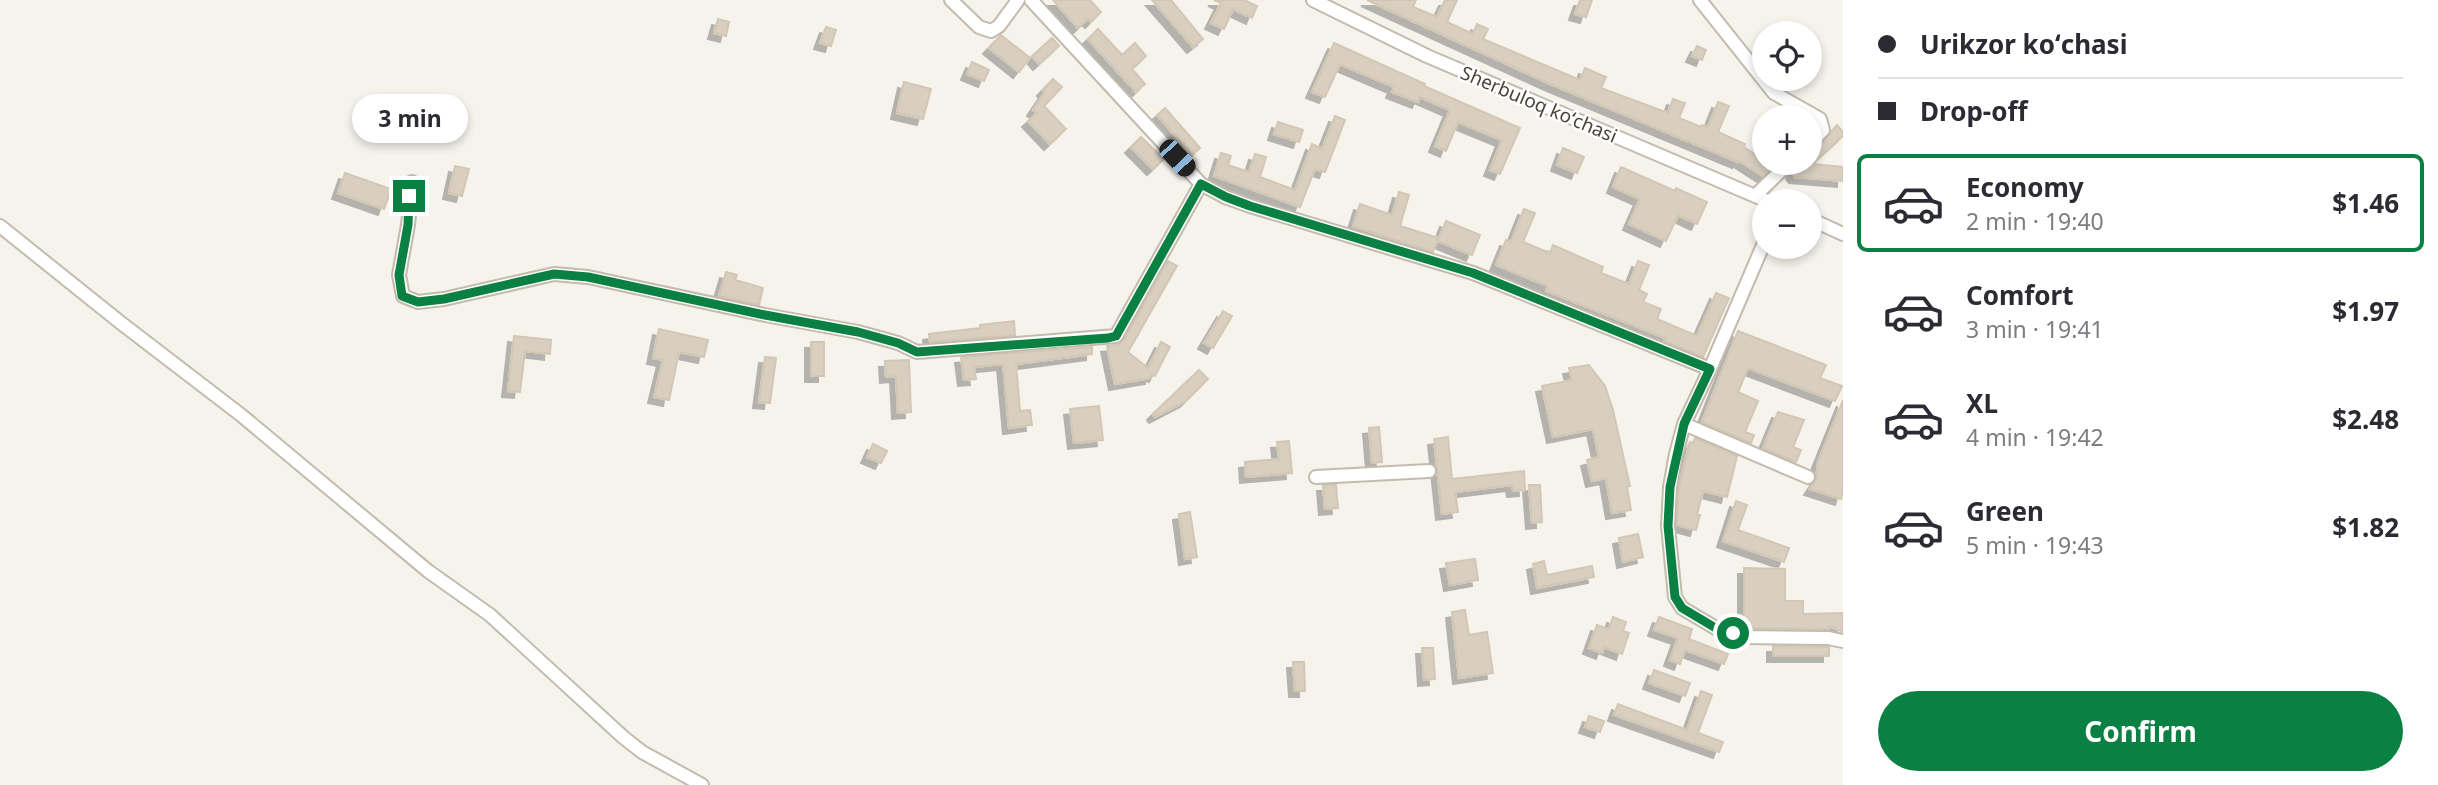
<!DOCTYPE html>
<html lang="en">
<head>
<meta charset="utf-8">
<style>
  :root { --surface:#fff; --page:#f7f7f7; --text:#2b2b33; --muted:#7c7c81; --line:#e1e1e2; --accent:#0b8043 }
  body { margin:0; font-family:"Noto Sans",sans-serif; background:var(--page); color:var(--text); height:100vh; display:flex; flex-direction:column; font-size:26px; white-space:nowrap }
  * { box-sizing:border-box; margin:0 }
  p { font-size:23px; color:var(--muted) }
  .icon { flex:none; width:38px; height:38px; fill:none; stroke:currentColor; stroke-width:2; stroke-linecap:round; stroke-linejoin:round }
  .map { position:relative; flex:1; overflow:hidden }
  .drawer { display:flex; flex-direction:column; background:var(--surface); width:595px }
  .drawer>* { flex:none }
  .guide { display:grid; align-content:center; height:154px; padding:0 35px; background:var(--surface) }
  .tools { position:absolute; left:1752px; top:21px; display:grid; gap:14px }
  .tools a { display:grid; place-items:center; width:70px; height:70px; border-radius:50%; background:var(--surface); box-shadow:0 4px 10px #0003; font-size:35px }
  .end { position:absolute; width:32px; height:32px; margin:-16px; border:9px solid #0b8043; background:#fff; box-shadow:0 0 0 4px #fff }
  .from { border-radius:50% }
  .bubble { position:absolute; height:49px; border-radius:24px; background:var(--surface); box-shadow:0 4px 10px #0003; font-size:23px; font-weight:700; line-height:49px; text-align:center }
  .car { position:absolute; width:21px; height:42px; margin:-21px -10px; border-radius:9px; box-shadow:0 0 5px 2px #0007; background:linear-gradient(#222 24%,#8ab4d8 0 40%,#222 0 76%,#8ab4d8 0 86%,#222 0) }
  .guide b { display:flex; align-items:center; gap:24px; height:66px; font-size:26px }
  .guide b+b { border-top:2px solid var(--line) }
  .guide i { width:18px; height:18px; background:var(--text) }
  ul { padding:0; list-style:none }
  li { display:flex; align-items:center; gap:21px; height:98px; margin:0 14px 10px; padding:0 21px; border:4px solid transparent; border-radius:10px }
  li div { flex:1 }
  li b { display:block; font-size:26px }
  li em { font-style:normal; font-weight:700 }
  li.on { border-color:var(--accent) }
  li>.icon { width:63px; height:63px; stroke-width:1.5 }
  .primary-button { display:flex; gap:14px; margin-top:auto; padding:14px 35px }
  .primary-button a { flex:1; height:80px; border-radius:42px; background:var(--accent); color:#fff; font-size:28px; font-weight:700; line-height:80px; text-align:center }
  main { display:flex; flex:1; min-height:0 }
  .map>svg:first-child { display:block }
</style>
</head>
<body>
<main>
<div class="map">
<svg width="1843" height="785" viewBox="0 0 1843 785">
  <defs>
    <filter id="shadow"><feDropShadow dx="-6" dy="6" stdDeviation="0" flood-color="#0004"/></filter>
  </defs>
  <rect width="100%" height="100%" fill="#f6f3ec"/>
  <path fill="#d8cfc1" stroke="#d3c7b4" stroke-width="2" filter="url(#shadow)" d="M1053,0h37l11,12 -10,10 -3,-3 -10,9z
    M1152,0h19l32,39 -10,8z
    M1214,0h30l13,6 -5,12 -19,-9 -9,20 -13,-6 10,-20z
    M1367,0h49l-3,7 24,10 8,-17h12l-10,22 26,12 4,-10 11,5 -5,10 97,41 5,-12 21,9 -5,11 67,25 5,-14 12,4 -6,15 22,9 1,-2 6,2 10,-25 11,4 -11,26 27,12 -1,3 20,13v3h12l-13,13 -25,-16v2l-190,-79z
    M1580,0h12l-6,17 -11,-3z
    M718,19l11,3 -3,14 -12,-3z
    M826,27l10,3 -5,16 -11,-3z
    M1098,29l24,26 13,-12 11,13 -14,13 13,15 -9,8 -48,-53z
    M1001,35l29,23 -11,14 -30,-24z
    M1052,38l7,8 -20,18 -7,-8z
    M1334,43l91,41 -1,2 96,42 -20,46 -10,-4 12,-30 -44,-18 -12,29 -11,-5 15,-36 -30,-13 -2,5 -26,-10 2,-5 -54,-23 -15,33 -13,-5z
    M1697,46l9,4 -4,10 -10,-4z
    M972,62l17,8 -5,11 -17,-7z
    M1053,79l9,8 -18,19 22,23 -16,15 -22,-23 9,-8 -4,-3 12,-18 -2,-2z
    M904,82l27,7 -8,30 -26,-6z
    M1165,108l35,40 -8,7 -35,-40z
    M1335,116l10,4 -20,52 -10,-3 -15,38 -86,-31 7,-23 10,3 -3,9 21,7 6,-18 11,3 -6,20 35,13 17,-46 10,5z
    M1278,122l25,8 -4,12 -25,-8z
    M1837,125l6,7v4l-31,28 31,3v14l-48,-4 -3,-4 6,-10h12v-10l6,-3z
    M1141,137l23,22 -11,10 -22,-22z
    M1563,148l21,9 -7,16 -20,-8z
    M455,166l14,3 -7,27 -13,-3z
    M1621,167l54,24 1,-3 31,14 -10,22 -19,-9 -12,26 -37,-17 11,-25 -27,-12z
    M345,173l46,16 -7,20 -46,-16z
    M1399,192l10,3 -9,31 38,12 -5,14 -80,-26 7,-22 32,11z
    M1524,209l11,4 -12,29 27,11 3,-8 50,22 -2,6 28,11 9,-23 11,4 -10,25 8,4 -4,8 18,7 -4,10 40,17 19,-43 13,5 -26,59 -39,-16 1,-3 -119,-47 2,-5 -52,-21 10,-25 5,2z
    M1446,221l34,14 -8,20 -34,-14z
    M1168,261l9,5 -49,86 20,16 13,-26 9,5 -15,29 -4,-2v4l-36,6 -8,-38 10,-1 7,-5z
    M726,272l11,3 -2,5 28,8 -4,17 -40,-9z
    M1223,311l9,5 -19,32 -9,-5z
    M1014,321l1,14 -85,7 -1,-8 51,-6v-3z
    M659,329l49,11 -4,17 -25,-5 -10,48 -15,-3 9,-37 -10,-2z
    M1738,331l88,34 -6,13 22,8 -7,15 -87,-33 -10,24 20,9 -13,31 9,3 -3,8 -49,-21z
    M514,336l37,4 -1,14 -25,-3 -5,41 -12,-1z
    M811,342h13v34h-13z
    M1092,347v7l-76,10 4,47 10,-1 2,15 -23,3 -6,-64 -29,3 2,12 -12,1 -3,-23z
    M765,357l11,1 -6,45 -11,-1z
    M909,360l2,52 -13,1 -2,-37 -10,1 -1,-16z
    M1589,365l16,21 8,24 17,76 -3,1 4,23 -19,3 -6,-35 -14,3 -5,-21 12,-3 -6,-28 -40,8 -11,-51 30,-6 -3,-12z
    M1199,370l9,9 -22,22 -31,16 -2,-3z
    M1843,400v92l-2,7 -31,-10 6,-9 2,-18z
    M1099,406l4,34 -29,3 -4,-34z
    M1778,412l26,8 -11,27 8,3 -5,12 -33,-14z
    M1379,427l3,35 -10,1 -3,-35z
    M1448,437l4,42 72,-8 1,19 -12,1 -1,-6 -57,7 3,20 -16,2 -8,-75z
    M1695,438l42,18 -10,41 -24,-6 -6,24h3l-4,15 -19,-5 2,-37 11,-46 3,1z
    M1289,441l3,32 -46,4 -1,-15 34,-3 -2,-17z
    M873,444l14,7 -6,12 -14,-6z
    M1323,485h13l2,23 -13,1z
    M1529,485h11l2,37 -10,1z
    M1736,501l11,4 -9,25 51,18 -5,14 -61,-21z
    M1190,512l7,45 -12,2 -6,-45z
    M1638,534l5,23 -20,5 -4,-24z
    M1475,559l3,21 -28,5 -4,-22z
    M1544,561l3,14 45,-9 2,11 -57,11 -4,-24z
    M1744,568l41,1v32h18v13l40,-1v19l-14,-6v3l-85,-1z
    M1465,610l4,25 18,-3 6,41 -34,5 -7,-66z
    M1613,617l13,5 -3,9 6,2 -7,21 -18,-7 -2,6 -13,-5 8,-23 12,4z
    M1659,617l33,12 -3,10 39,15 -4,10 -39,-14 -5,14 -10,-4 8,-22 -24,-8z
    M1773,646l54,1h2v9h-56z
    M1422,648h11l2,31 -11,1z
    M1293,662h11l1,29h-10z
    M1654,670l36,13 -5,13 -36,-13z
    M1701,691l11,4 -14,38 25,9 -4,10 -105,-37 4,-11 69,26z
    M1589,716l15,5 -4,11 -15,-5z"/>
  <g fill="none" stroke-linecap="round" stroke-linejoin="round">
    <g stroke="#c2bbae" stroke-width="16">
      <path id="street" d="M951,0l28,27 12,4 8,-5 19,-26
        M1031,0l170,184 24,13 25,9 223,67 237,96
        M1313,0l114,56 340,145
        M1700,0l74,93 46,26 3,11 -13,14
        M412,182l-4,43 -9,50 4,21 15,6 26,-3 110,-25 34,3 177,38 93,17 40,11 19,9 199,-16 85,-152
        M1755,196l34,-33
        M1810,219l33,15
        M0,226l121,97 120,92 187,156 62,44 133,122 19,15 60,33
        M1764,243l-54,126 -26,55 -8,30 -6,33 -2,39 7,71 7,11 37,22 26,7 83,1 15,3
        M1684,424l124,53
        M1316,477l113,-6"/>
    </g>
    <use href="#street" stroke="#fff" stroke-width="12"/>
  </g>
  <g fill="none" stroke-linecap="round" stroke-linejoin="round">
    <path stroke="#0b8043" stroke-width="9" d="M409,196l-1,29 -9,50 3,21 16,6 26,-3 110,-25 34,3 177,38 93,17 40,11 19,9 191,-14 8,-2 85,-152 25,13 24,9 223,67 237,96 -26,55 -14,63 -2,39 7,71 7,11 37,22 14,3"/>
  </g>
  <g text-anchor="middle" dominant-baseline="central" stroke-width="5" stroke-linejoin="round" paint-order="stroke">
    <g font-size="19" fill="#4b4439" stroke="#fff">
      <text transform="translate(1539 104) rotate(23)">Sherbuloq koʻchasi</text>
    </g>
  </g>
</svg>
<div class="tools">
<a><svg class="icon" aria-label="locate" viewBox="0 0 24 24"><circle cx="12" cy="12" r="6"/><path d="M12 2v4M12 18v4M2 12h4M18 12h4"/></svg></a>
<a>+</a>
<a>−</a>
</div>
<i class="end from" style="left:1733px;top:633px"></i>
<i class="end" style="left:409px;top:196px"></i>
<div class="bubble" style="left:352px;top:94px;width:116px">3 min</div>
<i class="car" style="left:1177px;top:158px;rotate:137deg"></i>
</div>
<section class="drawer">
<div class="guide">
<b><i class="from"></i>Urikzor koʻchasi</b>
<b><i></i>Drop-off</b>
</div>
<ul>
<li class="on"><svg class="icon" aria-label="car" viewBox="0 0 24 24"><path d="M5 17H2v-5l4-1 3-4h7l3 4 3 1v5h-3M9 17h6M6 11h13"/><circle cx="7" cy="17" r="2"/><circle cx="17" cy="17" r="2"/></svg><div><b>Economy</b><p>2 min · 19:40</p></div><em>$1.46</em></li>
<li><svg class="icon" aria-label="car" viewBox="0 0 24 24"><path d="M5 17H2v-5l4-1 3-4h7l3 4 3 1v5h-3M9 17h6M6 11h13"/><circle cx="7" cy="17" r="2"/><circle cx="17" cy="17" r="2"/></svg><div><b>Comfort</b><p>3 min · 19:41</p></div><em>$1.97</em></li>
<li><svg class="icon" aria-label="car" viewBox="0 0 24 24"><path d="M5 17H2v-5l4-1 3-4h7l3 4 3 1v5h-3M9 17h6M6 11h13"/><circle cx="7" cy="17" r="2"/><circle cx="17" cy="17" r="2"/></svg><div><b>XL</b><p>4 min · 19:42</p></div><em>$2.48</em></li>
<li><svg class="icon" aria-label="car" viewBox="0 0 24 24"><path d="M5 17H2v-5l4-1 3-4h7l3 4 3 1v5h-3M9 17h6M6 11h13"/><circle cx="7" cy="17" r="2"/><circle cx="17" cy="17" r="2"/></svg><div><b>Green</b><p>5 min · 19:43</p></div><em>$1.82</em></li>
</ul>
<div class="primary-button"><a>Confirm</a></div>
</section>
</main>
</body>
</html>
